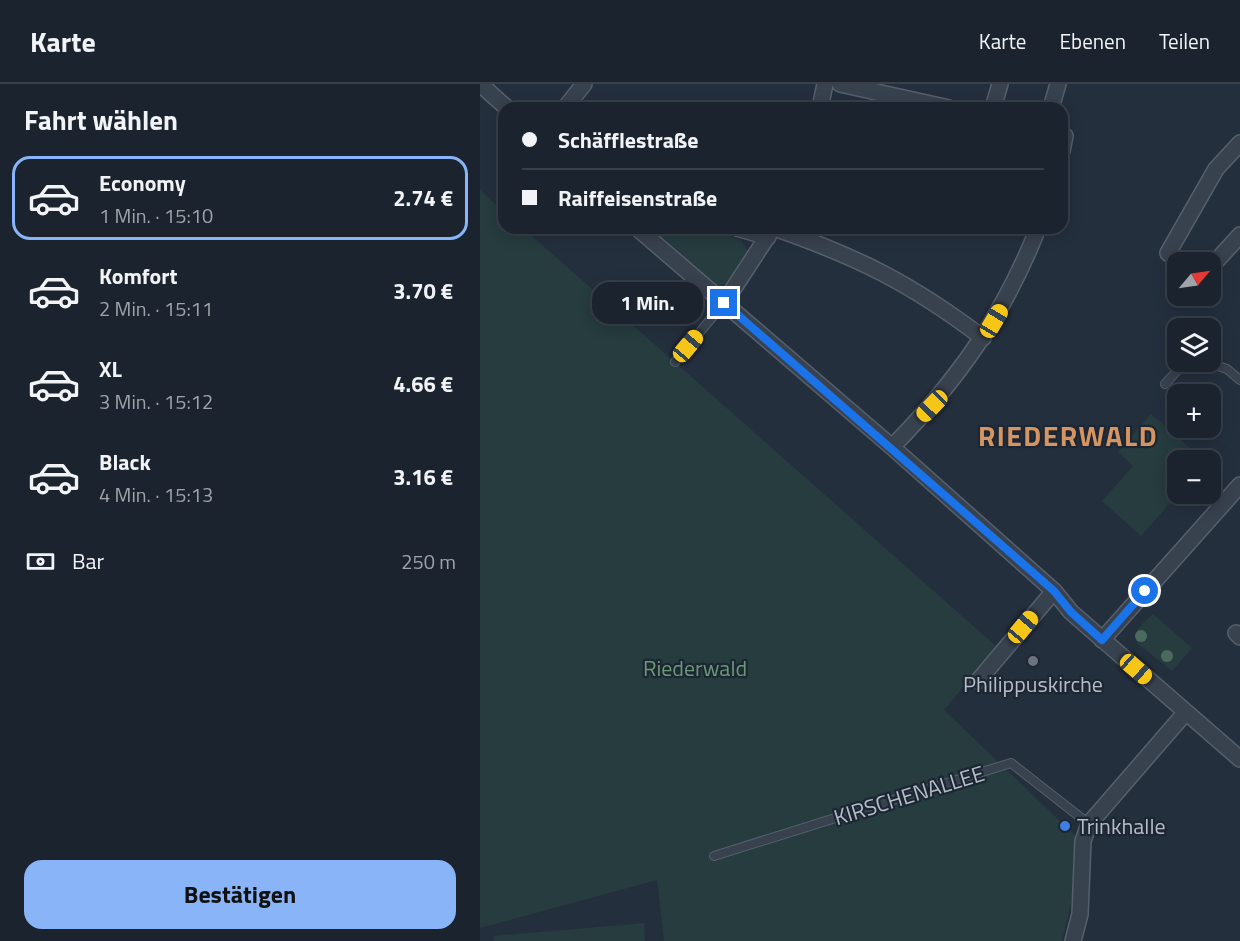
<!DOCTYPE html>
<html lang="de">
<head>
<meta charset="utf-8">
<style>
  :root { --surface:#1b232e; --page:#282f3a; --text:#f1f3f6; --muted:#a0a4aa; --line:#39404a; --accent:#8ab4f8 }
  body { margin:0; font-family:"Titillium Web",sans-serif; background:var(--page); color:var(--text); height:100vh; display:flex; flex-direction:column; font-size:22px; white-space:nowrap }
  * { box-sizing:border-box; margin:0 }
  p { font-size:20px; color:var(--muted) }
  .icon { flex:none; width:33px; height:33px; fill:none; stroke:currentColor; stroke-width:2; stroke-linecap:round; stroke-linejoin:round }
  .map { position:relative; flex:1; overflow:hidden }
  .sheet { display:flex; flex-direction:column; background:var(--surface); width:480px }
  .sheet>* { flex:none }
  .hud { position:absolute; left:18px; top:18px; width:570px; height:132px; border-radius:18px; box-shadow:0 3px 15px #0003,0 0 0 2px var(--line); display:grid; align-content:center; height:132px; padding:0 24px; background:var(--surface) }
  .needle { width:39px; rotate:61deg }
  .buttons { position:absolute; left:687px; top:168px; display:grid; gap:12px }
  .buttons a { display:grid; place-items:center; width:54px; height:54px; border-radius:12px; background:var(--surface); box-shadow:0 3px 15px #0003,0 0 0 2px var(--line); font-size:30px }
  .end { position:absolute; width:27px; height:27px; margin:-14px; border:8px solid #1a73e8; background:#fff; box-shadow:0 0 0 3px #fff }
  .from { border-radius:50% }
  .bubble { position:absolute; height:42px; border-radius:18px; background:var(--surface); box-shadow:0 3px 15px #0003,0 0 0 2px var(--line); font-size:20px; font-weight:700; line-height:42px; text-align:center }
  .car { position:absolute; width:18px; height:36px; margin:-18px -9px; border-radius:8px; box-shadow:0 0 4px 2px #0007; background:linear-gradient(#f5c518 24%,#345 0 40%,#f5c518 0 76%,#345 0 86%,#f5c518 0) }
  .hud b { display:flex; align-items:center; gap:21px; height:57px; font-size:22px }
  .hud b+b { border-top:2px solid var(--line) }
  .hud i { width:15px; height:15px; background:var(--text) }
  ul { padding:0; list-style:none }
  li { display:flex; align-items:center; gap:18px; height:84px; margin:0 12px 9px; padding:0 12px; border:3px solid transparent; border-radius:18px }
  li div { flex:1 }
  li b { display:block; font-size:22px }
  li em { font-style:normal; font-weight:700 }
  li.active { border-color:var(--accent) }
  li>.icon { width:54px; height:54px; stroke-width:1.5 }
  h2 { padding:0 24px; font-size:27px; line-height:72px }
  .pay { display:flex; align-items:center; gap:15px; height:66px; padding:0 24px; font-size:22px }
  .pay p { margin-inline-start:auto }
  .button { display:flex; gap:12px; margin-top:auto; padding:12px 24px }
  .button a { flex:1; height:69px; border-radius:18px; background:var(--accent); color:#111; font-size:24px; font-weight:700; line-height:69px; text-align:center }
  header { display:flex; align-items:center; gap:36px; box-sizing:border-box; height:84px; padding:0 30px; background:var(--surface); border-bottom:2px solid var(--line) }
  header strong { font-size:28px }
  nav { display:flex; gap:33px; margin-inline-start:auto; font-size:21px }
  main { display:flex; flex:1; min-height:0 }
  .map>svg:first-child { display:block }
</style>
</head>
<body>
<header>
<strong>Karte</strong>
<nav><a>Karte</a><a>Ebenen</a><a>Teilen</a></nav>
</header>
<main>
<section class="sheet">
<h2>Fahrt wählen</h2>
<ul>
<li class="active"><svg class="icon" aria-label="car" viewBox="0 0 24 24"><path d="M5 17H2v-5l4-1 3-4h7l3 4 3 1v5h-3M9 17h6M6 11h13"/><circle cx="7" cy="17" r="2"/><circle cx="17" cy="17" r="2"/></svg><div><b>Economy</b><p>1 Min. · 15:10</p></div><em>2.74 €</em></li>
<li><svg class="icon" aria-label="car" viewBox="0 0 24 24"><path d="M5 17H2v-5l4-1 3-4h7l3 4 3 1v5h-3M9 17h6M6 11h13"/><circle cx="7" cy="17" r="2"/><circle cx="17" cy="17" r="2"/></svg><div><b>Komfort</b><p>2 Min. · 15:11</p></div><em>3.70 €</em></li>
<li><svg class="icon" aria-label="car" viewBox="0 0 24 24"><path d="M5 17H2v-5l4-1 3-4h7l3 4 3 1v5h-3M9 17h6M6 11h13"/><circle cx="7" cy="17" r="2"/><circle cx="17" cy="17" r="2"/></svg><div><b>XL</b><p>3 Min. · 15:12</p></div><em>4.66 €</em></li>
<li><svg class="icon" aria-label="car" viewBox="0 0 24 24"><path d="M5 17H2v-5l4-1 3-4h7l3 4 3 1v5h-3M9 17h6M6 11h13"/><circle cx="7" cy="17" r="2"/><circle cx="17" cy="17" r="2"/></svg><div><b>Black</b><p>4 Min. · 15:13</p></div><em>3.16 €</em></li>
</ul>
<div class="pay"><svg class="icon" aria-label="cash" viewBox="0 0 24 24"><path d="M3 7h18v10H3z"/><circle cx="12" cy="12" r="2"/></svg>Bar<p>250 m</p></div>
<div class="button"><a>Bestätigen</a></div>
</section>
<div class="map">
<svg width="760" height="857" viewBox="0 0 760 857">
  <rect width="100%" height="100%" fill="#242f3e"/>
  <path fill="#263c3f" d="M0,106l24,22v16h19l474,419 -53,63 141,135 -23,96h-398l-7,-61 -177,48z
    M167,144h57l37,12 8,13 -24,31 -8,3z
    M671,330l53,46h-26v34l-37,42 -39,-35 31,-35 -15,-14z
    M673,530l39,34 -20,23 -35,-28c-6,-13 7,-20 16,-29z
    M164,839l1,18h-151l-1,-5z"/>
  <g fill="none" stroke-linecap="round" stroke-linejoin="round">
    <g stroke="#565f6c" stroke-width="10">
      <path id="service" d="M195,278l49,-59
        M726,278l21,7 13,11
        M685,300l18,-20 7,-2
        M234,772l297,-93 78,61"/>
    </g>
    <g stroke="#565f6c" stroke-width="18">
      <path id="minor" d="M0,0l27,24
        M360,0l109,24
        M85,24l19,-24
        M340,24l5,-24
        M513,24l7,-24
        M571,24l7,-24
        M582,51l3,1 -3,15
        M157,144l255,219 162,144 17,21 169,147
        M257,144l31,9
        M294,144c84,29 138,56 209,110
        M699,178l-11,-9 48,-84 24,-26
        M730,184l30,-33
        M244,219l49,-75
        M412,363c65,-66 112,-132 146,-219
        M756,549l4,4
        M622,556l138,-155
        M498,597l76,-90
        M593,857l7,-27 3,-73 6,-17 97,-112"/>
    </g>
    <use href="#service" stroke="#38414e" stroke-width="8"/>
    <use href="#minor" stroke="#38414e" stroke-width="15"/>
  </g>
  <g fill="#4b6a5d">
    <circle cx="661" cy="552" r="6"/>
    <circle cx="687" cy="572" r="6"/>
  </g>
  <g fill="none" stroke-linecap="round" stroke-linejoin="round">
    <path stroke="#1a73e8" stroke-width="8" d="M244,219l265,231 65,57 17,21 31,28 43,-49"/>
  </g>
  <circle fill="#6b7280" stroke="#1d2633" stroke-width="2" cx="553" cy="577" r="6"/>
  <circle fill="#3f7fe0" stroke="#1d2633" stroke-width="2" cx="585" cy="742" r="6"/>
  <g text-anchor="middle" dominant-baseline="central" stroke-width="4.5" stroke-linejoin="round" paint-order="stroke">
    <g font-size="22" fill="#6b9a76" stroke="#1d2633">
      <text x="215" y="584">Riederwald</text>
    </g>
    <g font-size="22" fill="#b4bcc9" stroke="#1d2633">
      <text x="553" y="600">Philippuskirche</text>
      <text x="597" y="742" text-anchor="start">Trinkhalle</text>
    </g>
    <g font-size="22" fill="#b4bcc9" stroke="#1d2633">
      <text transform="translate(429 711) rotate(-17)">KIRSCHENALLEE</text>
    </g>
    <g font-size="28" font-weight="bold" letter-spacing="1.5" fill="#d59563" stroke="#1d2633">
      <text x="588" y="351">RIEDERWALD</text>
    </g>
  </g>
</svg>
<div class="buttons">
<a><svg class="needle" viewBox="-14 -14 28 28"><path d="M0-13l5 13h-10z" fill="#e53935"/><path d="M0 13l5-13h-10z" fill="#a0a4aa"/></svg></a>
<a><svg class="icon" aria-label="layers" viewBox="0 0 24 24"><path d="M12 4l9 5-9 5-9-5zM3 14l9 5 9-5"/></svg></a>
<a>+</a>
<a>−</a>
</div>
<i class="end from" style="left:665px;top:507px"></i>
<i class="end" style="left:244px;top:219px"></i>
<div class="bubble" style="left:112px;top:198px;width:111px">1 Min.</div>
<i class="car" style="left:514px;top:237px;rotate:31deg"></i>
<i class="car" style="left:208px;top:262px;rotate:40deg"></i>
<i class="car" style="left:452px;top:322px;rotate:224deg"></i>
<i class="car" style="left:543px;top:543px;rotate:40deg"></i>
<i class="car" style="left:656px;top:585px;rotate:131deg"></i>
<div class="hud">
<b><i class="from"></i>Schäfflestraße</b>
<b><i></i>Raiffeisenstraße</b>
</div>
</div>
</main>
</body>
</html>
